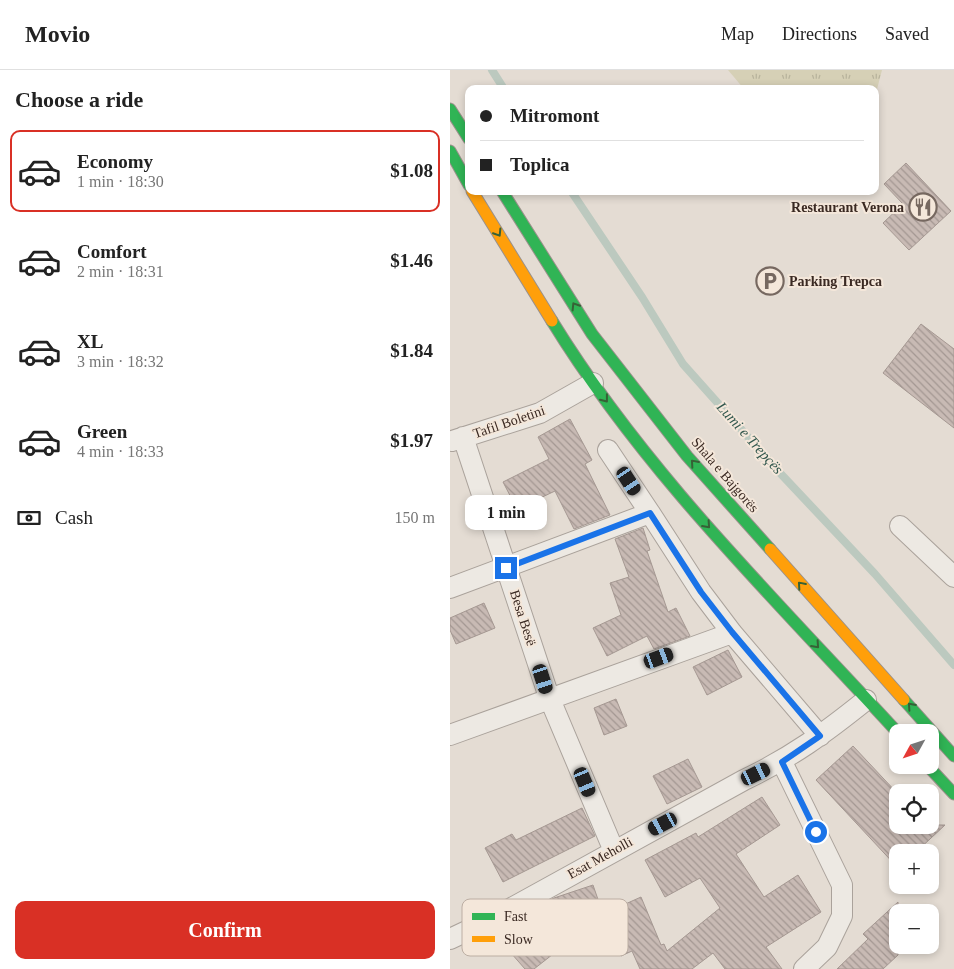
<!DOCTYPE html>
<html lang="en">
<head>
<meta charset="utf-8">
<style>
  :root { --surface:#fff; --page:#f2f2f2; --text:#222; --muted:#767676; --line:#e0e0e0; --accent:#d93025 }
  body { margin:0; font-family:"Times New Roman",serif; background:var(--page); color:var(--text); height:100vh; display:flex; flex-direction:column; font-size:19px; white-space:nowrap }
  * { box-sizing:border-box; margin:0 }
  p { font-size:16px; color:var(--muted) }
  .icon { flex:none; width:28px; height:28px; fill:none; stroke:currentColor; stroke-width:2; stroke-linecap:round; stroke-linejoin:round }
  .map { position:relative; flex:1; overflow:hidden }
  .drawer { display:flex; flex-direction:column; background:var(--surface); width:450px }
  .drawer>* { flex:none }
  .banner { position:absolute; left:15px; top:15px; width:414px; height:110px; border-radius:10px; box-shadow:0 2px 8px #0003; display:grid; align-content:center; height:110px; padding:0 15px; background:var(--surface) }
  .needle { width:32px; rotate:230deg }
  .controls { position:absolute; left:439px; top:654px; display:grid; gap:10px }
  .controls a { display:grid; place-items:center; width:50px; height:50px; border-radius:10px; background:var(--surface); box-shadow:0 2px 8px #0003; font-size:25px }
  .end { position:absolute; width:22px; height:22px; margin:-11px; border:6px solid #1a73e8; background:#fff; box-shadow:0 0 0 2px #fff }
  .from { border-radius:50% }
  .bubble { position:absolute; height:35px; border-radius:10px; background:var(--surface); box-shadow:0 2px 8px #0003; font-size:16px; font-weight:600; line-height:35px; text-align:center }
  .car { position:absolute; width:15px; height:30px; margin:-15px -8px; border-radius:6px; box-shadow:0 0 4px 1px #0007; background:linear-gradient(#222 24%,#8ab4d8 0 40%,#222 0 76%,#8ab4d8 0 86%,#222 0) }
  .banner b { display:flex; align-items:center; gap:18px; height:48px; font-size:19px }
  .banner b+b { border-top:1px solid var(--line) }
  .banner i { width:12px; height:12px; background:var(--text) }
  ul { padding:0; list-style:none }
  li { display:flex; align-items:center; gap:15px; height:82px; margin:0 10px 8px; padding:0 5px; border:2px solid transparent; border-radius:10px }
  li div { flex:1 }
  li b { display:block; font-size:19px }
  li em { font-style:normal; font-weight:600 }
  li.active { border-color:var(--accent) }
  li>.icon { width:45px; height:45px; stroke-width:1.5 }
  h2 { padding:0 15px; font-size:22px; line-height:60px }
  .pay { display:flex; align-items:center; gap:12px; height:55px; padding:0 15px; font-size:19px }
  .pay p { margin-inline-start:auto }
  .button { display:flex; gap:10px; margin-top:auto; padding:10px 15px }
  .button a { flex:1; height:58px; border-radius:10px; background:var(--accent); color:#fff; font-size:20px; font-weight:600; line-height:58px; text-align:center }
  header { display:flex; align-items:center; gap:30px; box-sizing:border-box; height:70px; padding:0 25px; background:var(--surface); border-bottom:1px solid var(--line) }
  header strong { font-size:24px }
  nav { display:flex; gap:28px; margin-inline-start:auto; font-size:18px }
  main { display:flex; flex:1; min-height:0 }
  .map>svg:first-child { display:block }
</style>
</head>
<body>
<header>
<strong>Movio</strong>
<nav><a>Map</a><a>Directions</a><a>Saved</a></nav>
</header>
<main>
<section class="drawer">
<h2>Choose a ride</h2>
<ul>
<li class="active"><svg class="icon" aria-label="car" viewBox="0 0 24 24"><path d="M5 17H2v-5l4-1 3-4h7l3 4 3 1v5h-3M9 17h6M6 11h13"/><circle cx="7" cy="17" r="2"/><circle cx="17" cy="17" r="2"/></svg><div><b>Economy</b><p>1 min · 18:30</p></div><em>$1.08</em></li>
<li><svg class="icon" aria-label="car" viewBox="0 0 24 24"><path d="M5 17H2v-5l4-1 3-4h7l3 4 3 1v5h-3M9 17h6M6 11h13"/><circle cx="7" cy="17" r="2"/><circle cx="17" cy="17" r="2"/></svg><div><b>Comfort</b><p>2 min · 18:31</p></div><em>$1.46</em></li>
<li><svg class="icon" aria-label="car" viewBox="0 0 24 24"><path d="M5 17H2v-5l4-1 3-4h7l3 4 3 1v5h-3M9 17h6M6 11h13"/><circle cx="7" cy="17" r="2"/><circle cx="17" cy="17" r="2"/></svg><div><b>XL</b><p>3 min · 18:32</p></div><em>$1.84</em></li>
<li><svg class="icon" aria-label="car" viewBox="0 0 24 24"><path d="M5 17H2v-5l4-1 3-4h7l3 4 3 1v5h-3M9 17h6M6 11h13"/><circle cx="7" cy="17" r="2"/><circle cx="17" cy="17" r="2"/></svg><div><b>Green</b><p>4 min · 18:33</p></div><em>$1.97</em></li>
</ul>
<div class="pay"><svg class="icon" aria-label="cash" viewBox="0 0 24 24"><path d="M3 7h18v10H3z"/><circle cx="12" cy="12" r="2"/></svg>Cash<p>150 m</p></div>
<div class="button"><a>Confirm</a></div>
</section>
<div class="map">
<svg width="504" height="899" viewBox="0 0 504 899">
  <defs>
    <pattern id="grass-tufts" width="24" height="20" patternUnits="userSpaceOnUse" patternTransform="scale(1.25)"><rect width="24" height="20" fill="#d6d0b6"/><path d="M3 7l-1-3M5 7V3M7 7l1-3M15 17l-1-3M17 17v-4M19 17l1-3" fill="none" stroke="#b8b39c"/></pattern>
    <pattern id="building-back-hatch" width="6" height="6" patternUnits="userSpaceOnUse" patternTransform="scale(1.25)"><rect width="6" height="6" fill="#c8bab4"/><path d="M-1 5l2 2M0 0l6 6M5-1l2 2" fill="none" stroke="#a39792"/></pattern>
  </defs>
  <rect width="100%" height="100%" fill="#e4dcd3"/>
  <path fill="url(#grass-tufts)" d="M278,0h154l-7,27v-8h-131z"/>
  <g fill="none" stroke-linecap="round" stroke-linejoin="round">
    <path stroke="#bcc9bf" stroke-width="8" d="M42,0l12,19
      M121,121l71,106 41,67 97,109 95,101 79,91"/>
  </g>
  <path fill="url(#building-back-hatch)" stroke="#a59892" d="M456,93l45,48 -42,39 -26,-27 20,-19 -19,-20z
    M471,254l33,25v79l-71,-55z
    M120,349l22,41 -7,4 25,51 -36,14 -19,-38 -38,18 -14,-27 46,-23 -11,-22z
    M193,458l7,22 -3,1 21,61 8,-4 14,28 -36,13 -7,-13 -40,20 -14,-28 28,-13 -11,-32 19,-6 -14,-38z
    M34,533l11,25 -39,16 -6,-14v-12z
    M278,580l14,27 -35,18 -14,-28z
    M166,629l11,27 -23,9 -10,-27z
    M403,676l45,48v31h47l-29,27h-18v16l-82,-88z
    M238,689l14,28 -35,17 -14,-28z
    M312,727l18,28 -44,29 28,43 34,-22 23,37 -55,35 16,22h-57l-12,-16 -21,16h-52l-8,-18 -11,5 -7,-17 -23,8 -6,-18 -51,40h-9l-14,-16 -12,-24 55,-31 39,-13 10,29 38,-17 20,48 3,-1 3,7 53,-43 -20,-30 -35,19 -20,-37 51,-27 2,4z
    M132,738l13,28 -92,46 -18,-34 27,-14 4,6z
    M448,832v53l-15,14h-46l31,-30 -5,-5z"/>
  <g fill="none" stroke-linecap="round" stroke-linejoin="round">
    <g stroke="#aaa29b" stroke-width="22">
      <path id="street" d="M13,367l86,260 65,154
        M2,371l88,-28 53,-30
        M158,380l42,63
        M450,456l54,51
        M0,518l200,-75 51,79 31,41 88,103
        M0,665l282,-102
        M332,692l60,123v31l-15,31 -23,22
        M0,869l38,-18 256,-141c48,-23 81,-47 122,-80"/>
    </g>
    <g stroke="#9a918b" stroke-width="13">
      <path id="fast" d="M0,39l19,30
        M0,81l19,34
        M52,121l90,143 95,122 83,93
        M102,251c94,153 225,280 346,412
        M454,630l50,56
        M477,695l27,29"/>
    </g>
    <g stroke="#9a918b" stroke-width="13">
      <path id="slow" d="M22,121l80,130
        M320,479l134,151"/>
    </g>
    <use href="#street" stroke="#ede9e3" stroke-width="20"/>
    <use href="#fast" stroke="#30b455" stroke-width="11"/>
    <use href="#slow" stroke="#ff9f0a" stroke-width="11"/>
  </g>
  <defs><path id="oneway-chevron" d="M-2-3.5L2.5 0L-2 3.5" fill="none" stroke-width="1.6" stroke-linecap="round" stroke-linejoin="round" transform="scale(1.25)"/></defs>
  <g stroke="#366136">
    <use href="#oneway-chevron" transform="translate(48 163) rotate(58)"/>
    <use href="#oneway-chevron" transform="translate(125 236) rotate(-122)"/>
    <use href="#oneway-chevron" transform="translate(155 329) rotate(52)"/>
    <use href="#oneway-chevron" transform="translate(244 393) rotate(-131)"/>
    <use href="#oneway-chevron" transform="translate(257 455) rotate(48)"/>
    <use href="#oneway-chevron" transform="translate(351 515) rotate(-131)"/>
    <use href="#oneway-chevron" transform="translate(366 575) rotate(48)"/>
    <use href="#oneway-chevron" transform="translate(461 636) rotate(-132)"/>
  </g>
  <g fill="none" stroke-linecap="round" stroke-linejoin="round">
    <path stroke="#1a73e8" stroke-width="6" d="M56,498l144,-55 51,79 31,40 88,104 -38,26 34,70"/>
  </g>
  <defs>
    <g id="restaurant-ring" transform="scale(1.4375)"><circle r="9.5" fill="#f4e7da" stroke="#766860" stroke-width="1.5"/><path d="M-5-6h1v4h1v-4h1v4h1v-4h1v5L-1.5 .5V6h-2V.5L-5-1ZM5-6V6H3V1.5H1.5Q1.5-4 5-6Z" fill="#766860"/></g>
    <g id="parking-ring" transform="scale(1.4375)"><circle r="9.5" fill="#f4e7da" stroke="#766860" stroke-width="1.5"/><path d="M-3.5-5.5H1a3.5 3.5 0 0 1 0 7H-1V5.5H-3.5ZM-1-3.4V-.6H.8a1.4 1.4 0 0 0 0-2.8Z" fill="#766860"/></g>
  </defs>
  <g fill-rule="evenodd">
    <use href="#restaurant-ring" x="473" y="137"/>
    <use href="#parking-ring" x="320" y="211"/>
  </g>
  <g text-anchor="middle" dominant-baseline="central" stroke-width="4" stroke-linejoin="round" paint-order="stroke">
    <g font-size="14" font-weight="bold" fill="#3a2922" stroke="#f4e7da" text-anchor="end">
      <text x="454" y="137">Restaurant Verona</text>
      <text x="339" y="211" text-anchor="start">Parking Trepca</text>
    </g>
    <g font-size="14" fill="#3a2922" stroke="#f4e7da">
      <text transform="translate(59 352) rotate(-19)">Tafil Boletini</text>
      <text transform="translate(275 405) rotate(49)">Shala e Bajgorës</text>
      <text transform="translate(73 548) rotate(72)">Besa Besë</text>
      <text transform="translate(150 788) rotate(-29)">Esat Meholli</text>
    </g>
    <g font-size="15" font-style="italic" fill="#33584e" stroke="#f4e7da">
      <text transform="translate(300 368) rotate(48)">Lumi e Trepçës</text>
    </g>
  </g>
  <rect x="12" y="829" width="166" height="57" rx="8" fill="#f4e7da" stroke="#bcaea3" stroke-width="1"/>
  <rect x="22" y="843" width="23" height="7" fill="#30b455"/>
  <rect x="22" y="866" width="23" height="6" fill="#ff9f0a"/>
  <g font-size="14" fill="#3a2922">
    <text x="54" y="851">Fast</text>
    <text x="54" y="874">Slow</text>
  </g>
</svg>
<div class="controls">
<a><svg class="needle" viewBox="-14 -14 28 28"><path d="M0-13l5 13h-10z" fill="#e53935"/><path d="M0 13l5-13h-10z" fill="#767676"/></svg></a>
<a><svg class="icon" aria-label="locate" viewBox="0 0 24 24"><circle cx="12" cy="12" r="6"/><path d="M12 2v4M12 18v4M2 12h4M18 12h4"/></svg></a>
<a>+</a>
<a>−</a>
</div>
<i class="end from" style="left:366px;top:762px"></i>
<i class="end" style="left:56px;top:498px"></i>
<div class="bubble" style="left:15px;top:425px;width:82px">1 min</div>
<i class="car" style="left:179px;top:411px;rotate:147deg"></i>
<i class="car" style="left:209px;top:588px;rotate:70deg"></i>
<i class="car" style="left:93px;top:609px;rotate:162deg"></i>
<i class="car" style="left:306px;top:704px;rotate:64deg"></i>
<i class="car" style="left:135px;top:712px;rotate:157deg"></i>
<i class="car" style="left:213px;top:754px;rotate:242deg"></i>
<div class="banner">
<b><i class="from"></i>Mitromont</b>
<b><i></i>Toplica</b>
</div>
</div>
</main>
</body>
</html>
